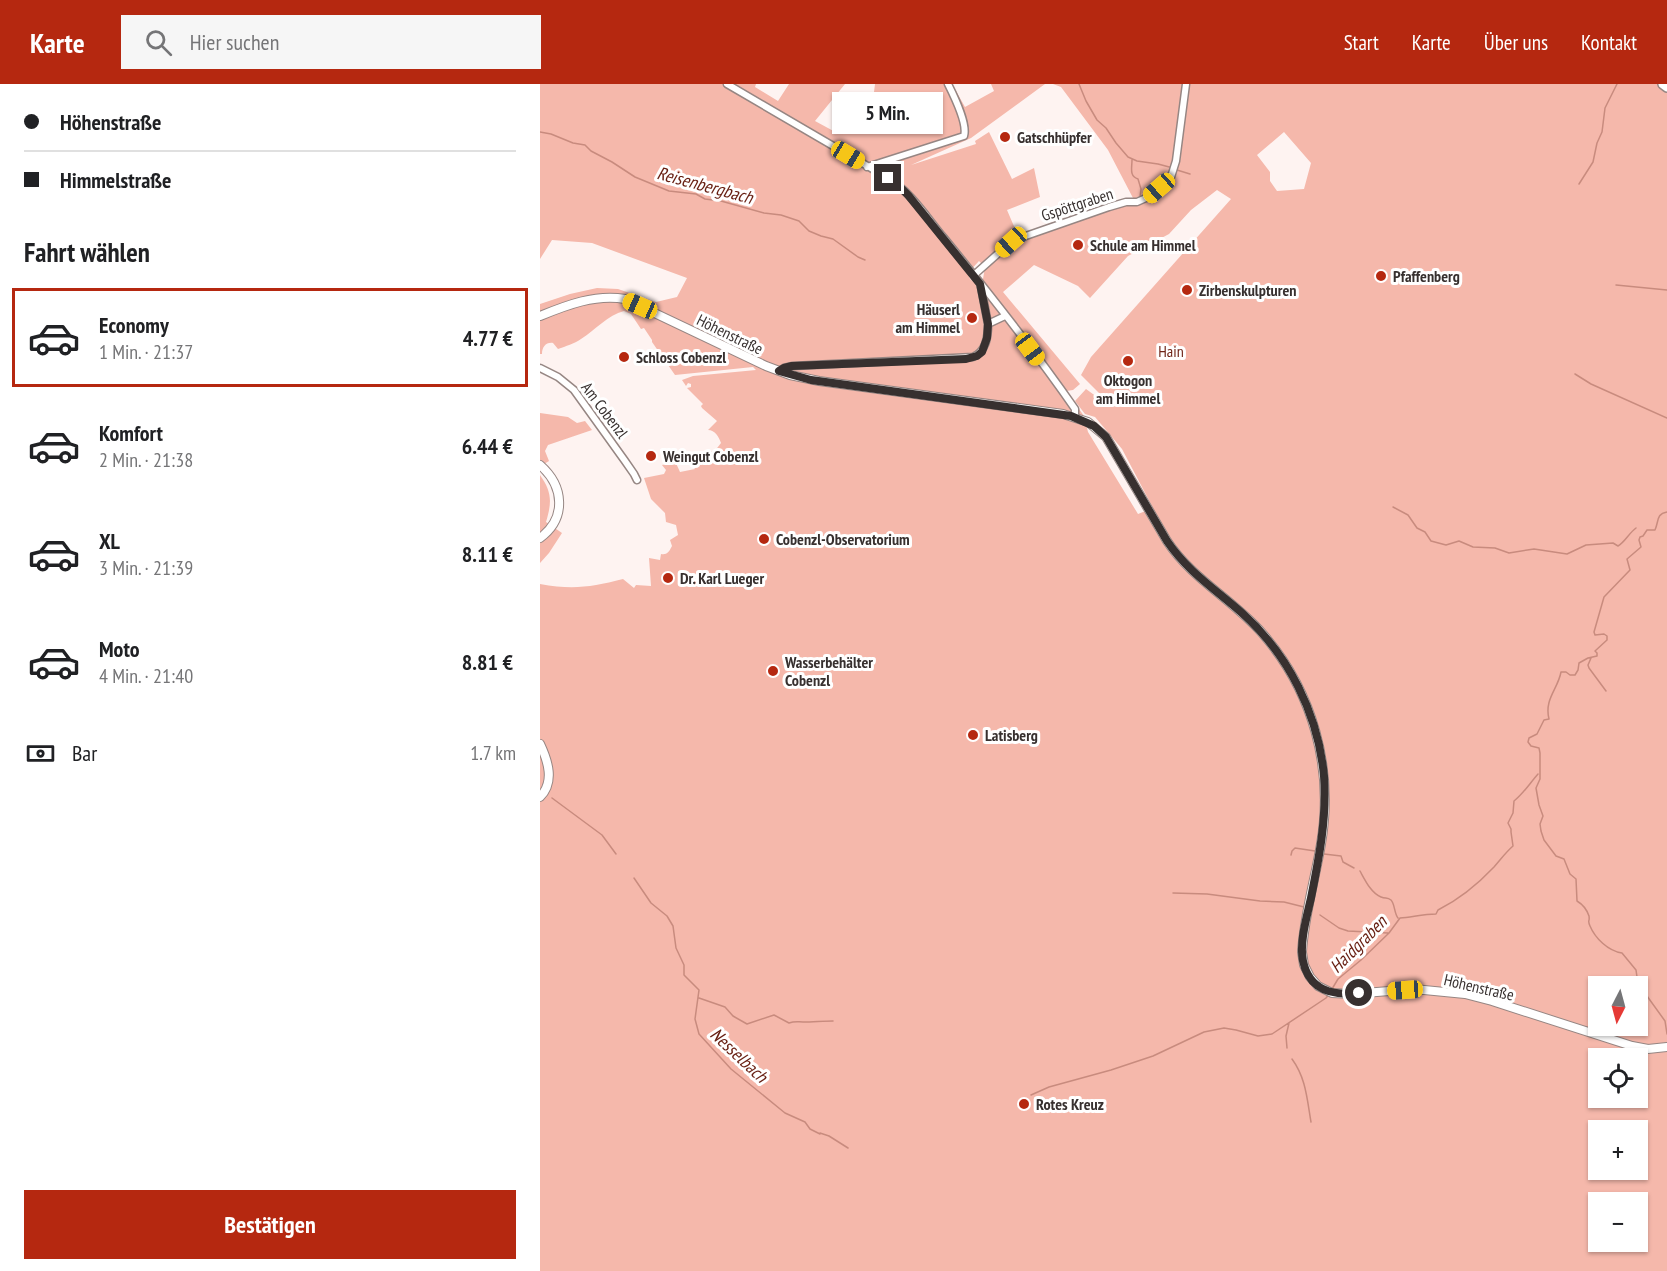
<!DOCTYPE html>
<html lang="de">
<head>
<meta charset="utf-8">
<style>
  :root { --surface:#fff; --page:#f6f6f6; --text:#202124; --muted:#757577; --line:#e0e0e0; --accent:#b52810 }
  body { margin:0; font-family:"PT Sans Narrow",sans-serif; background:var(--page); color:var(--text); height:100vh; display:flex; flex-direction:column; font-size:22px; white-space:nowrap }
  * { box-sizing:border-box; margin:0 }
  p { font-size:20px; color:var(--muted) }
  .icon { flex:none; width:33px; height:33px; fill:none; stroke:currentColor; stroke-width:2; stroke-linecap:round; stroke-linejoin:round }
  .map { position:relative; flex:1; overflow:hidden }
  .drawer { display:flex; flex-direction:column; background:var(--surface); width:540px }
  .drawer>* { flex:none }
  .hud { display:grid; align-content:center; height:132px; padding:0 24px; background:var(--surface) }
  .needle { width:39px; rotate:186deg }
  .fabs { position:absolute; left:1048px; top:892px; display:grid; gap:12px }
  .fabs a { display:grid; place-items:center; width:60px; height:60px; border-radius:0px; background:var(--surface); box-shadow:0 2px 4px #0004; font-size:30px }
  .end { position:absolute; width:27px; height:27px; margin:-14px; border:8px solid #37302f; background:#fff; box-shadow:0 0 0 3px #fff }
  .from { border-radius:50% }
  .bubble { position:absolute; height:42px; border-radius:0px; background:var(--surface); box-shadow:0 2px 4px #0004; font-size:20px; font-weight:700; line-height:42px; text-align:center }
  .car { position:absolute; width:18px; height:36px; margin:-18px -9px; border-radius:8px; box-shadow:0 0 4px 2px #0007; background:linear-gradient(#f5c518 24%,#345 0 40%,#f5c518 0 76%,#345 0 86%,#f5c518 0) }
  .hud b { display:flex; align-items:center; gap:21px; height:57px; font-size:22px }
  .hud b+b { border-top:2px solid var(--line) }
  .hud i { width:15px; height:15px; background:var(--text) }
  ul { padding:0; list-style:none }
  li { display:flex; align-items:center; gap:18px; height:99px; margin:0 12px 9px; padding:0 12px; border:3px solid transparent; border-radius:0px }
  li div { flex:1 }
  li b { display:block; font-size:22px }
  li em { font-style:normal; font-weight:700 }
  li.active { border-color:var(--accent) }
  li>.icon { width:54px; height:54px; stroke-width:1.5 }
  h2 { padding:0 24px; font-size:27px; line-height:72px }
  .pay { display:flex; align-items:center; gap:15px; height:66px; padding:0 24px; font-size:22px }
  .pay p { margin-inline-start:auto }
  .cta { display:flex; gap:12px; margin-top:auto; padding:12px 24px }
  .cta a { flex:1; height:69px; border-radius:0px; background:var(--accent); color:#fff; font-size:24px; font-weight:700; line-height:69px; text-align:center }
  header { display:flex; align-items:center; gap:36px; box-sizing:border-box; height:84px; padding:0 30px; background:var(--accent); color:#fff }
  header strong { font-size:28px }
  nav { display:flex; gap:33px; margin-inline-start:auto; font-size:21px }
  .search { width:420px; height:54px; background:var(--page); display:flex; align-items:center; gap:15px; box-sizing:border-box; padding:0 21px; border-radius:0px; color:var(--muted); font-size:22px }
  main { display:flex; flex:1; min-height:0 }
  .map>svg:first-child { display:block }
</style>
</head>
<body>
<header>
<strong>Karte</strong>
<div class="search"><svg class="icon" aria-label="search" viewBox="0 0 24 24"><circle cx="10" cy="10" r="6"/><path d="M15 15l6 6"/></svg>Hier suchen</div>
<nav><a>Start</a><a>Karte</a><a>Über uns</a><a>Kontakt</a></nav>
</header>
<main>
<section class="drawer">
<div class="hud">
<b><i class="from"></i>Höhenstraße</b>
<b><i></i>Himmelstraße</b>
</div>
<h2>Fahrt wählen</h2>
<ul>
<li class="active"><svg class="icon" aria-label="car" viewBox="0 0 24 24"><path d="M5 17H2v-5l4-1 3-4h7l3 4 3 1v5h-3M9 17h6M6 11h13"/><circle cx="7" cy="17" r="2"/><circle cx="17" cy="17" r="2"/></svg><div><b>Economy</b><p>1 Min. · 21:37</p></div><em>4.77 €</em></li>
<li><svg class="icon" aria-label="car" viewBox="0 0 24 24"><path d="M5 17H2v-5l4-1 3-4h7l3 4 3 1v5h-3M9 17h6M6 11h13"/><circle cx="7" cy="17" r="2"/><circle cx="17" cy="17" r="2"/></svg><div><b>Komfort</b><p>2 Min. · 21:38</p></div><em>6.44 €</em></li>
<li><svg class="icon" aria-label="car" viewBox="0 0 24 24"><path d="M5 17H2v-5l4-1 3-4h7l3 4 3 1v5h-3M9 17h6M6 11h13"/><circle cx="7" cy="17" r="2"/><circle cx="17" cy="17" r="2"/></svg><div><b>XL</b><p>3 Min. · 21:39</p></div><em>8.11 €</em></li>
<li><svg class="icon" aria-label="car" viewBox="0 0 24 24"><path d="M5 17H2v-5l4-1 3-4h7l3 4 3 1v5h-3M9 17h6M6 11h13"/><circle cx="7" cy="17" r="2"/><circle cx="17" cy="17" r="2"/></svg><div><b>Moto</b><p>4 Min. · 21:40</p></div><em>8.81 €</em></li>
</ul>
<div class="pay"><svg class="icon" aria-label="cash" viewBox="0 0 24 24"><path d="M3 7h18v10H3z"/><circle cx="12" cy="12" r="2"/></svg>Bar<p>1.7 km</p></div>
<div class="cta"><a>Bestätigen</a></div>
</section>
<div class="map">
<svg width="1127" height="1187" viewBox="0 0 1127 1187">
  <rect width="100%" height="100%" fill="#fef3f1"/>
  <path fill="#f5b8ab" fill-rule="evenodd" d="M0,0h216l-1,3 23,14 11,-17h56l-30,37 24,13 35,-42 1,-8h77l13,23 29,-16 -3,-7h54l-74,54 -60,27 65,-21 -1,-3 14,-9 23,47 22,-11 6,29 -33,13 9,21 6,3 100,-35 11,-1 -25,-48 -47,-63 -8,-3h614v1187h-1127v-687c33,6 52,3 83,-5l11,9 2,-3 15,1 -2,-28 11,2 1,-6c6,1 8,-2 11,-8l-2,-6 8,-5 -2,-10 -10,-3 -1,-9 -14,-14 -7,-21 20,-4 2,-4 -4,-5 13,-4 5,11 15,-3 -4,-6 17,-13 6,2 7,-9c-2,-6 -6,-13 -13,-13l9,-9 -15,-13 -1,-2 2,-2 -16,-16 4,-1v-3l-3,-1 -2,3 -4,-6 11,-4 63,-6 -3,-3 -78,8 -23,-33v-2l-8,-12 -3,1 -10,-15 -7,-3c-16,4 -29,19 -43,28 -7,5 -15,7 -23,10l-5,-6c-7,-1 -11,4 -11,11h-2v-50l30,-10 27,-6 21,1 38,13 21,-5 10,-19 -95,-35 -40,-3 -12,19zM744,48l27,31 -7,26 -27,2 -7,-10v-9l-13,-17zM677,106l14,9 -140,158 -10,18 20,20 -4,2 -11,-8 -11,12 10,13 10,3 27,32 31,59 -15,6 -50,-82 -4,-16 -18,-25 7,-1 7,-6 -77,-92 31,-27 44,21 12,12 38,-42 41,-22 22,-24zM439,177l6,6 -2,12 -7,5 -6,-5 -2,-6zM1059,903h39v39h-39zM1059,975h39v39h-39zM1059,1047h39v39h-39zM1059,1119h39v39h-39z
    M0,329l28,4 9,6 8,-2 7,9 -44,15 -3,6 4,10 -5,3 -4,-4z
    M0,391c12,17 12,27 6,47l16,11 -13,20 -9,10z"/>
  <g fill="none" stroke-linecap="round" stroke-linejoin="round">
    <path stroke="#c88b7e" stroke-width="1.5" d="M539,0l7,17 11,19 9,8 10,15 12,14 9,4 21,3 15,4
      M0,48l11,2 22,9 12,2 6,6 21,11 23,15 34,14 27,3 9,5 16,2 43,12 17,2 18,6 10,10 12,5 12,3 25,18 7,3
      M592,76c0,8 -3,16 6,19l3,10 -1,8
      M637,86l13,4
      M1039,100l14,-22 4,-19 5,-11 3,-24 12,-24
      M1076,201l51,5
      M1035,290l16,10 76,34
      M853,423l15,8 9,13 8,4 6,9 15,4 13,-4 14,6 22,1 14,5 25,-4 33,5 19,-9 27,-2 5,3c7,-4 11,-13 18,-18
      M1127,428c-11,2 -8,9 -12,18h-8l-4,6 -3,1 -1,3 2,7 -14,12 3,11 -26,27 -10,35 1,3 9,-1 3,2v4l-12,11 2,2v3l-9,2 -9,5 -1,7 -3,5h-5l-4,-3h-5c-3,17 -17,27 -12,47l-5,1 -7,14 -8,4 -1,4 3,4 8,2 1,5v26l-4,9 3,17 4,11 -3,8 1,7 3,9 12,16 8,3 6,15 6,5 1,22c5,3 10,9 12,15 1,7 -2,3 1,10 5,12 18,25 32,27l14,17 1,7 6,2 3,9 1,8 18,25 2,13
      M1051,574l-3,7 1,3 17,23
      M12,714l50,37 14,19
      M784,770l17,2 2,6 11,6
      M751,771l1,-4 3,-3 20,3
      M820,787c5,9 11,22 21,26 5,2 6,0 10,3 4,4 3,13 7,18
      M94,794l17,25 16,13 6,10 3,22 8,17v10l15,15 -4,29 4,15 32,35 54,44 20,9 5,7 10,5
      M633,809l34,1 53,7 24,1 20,5
      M780,831l19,13 9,3 40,2
      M792,905l6,-10 23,-19 28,-27 11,-15c12,-1 24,-4 36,-4l2,-4c22,-11 39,-25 56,-43 7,-8 12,-15 19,-21l-2,-14v-3l-3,-6 5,-10 1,-12c10,-8 16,-18 24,-27
      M159,914l26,9 8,9 14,8 27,-9 15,8c6,-2 9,-1 14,-1 10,0 20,-1 30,-1
      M747,964l-1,-12 3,-13
      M752,975c14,19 15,40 19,63
      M491,1011l18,-8 62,-17 42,-14 51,-24 20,-4 12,2 22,6 14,-2 54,-36 3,-4
      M280,1049l9,3 19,12"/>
    <g stroke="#968683" stroke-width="9">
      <path id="minor" d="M187,0l161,94c23,14 39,40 56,60 45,55 90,112 131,171v8
        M327,83l97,-31c4,-12 -10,-40 -16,-52
        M434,191l37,-33 9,-4 89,-31 17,-5h11l9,-4 25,-21 5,-16 10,-77
        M441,203l7,37
        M0,284l18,9 16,13 51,71 9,13 3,6
        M239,287l5,-3 9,-2 180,-9c13,-6 15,-19 15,-33l17,-8"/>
    </g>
    <g stroke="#968683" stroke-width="10">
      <path id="tertiary" d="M0,232c27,-11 55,-22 85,-17l141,67 24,9 29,6 244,33 25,8 18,15 61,104c25,38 65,58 95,92 51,58 72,135 59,211 -6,36 -17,72 -19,108l2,13 6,12 8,9 14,7 20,1 62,-5 51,5 27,7 140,45 16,3 19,-2
        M0,381c24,21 27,53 0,73
        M0,660c8,17 15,38 0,53"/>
    </g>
    <g stroke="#968683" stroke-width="12">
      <path id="secondary" d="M1123,0l4,3"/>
    </g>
    <use href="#minor" stroke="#fff" stroke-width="6"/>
    <use href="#tertiary" stroke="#fff" stroke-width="8"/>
    <use href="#secondary" stroke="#fff" stroke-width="9"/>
  </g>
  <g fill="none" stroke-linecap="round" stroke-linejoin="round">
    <path stroke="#37302f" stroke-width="8" d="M348,94l9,6 11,11 72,89 8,40 -1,14 -5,14 -5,4 -11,3 -174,7 -8,2 -5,3 32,9 260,36 23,10 12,11 61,104c21,31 48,48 75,72 47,42 76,101 82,163 3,42 -5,82 -13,122 -4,18 -12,45 -8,63 6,29 29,35 56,32"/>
  </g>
  <g fill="#b52810" stroke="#fff" stroke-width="2">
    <circle cx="465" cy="53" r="6"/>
    <circle cx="538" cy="161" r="6"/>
    <circle cx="841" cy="192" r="6"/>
    <circle cx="647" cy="206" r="6"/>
    <circle cx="432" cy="234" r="6"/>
    <circle cx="84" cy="273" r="6"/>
    <circle cx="588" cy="277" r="6"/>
    <circle cx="111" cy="372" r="6"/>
    <circle cx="224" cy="455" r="6"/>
    <circle cx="128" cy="494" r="6"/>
    <circle cx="233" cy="587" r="6"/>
    <circle cx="433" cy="651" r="6"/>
    <circle cx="484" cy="1020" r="6"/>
  </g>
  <g text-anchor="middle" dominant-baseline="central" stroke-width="6" stroke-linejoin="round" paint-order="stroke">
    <g font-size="16" font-weight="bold" fill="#37302f" stroke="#fff" text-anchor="start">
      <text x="477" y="53">Gatschhüpfer</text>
      <text x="550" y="161">Schule am Himmel</text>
      <text x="853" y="192">Pfaffenberg</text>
      <text x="659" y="206">Zirbenskulpturen</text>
      <text x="420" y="225" text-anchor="end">Häuserl<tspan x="420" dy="18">am Himmel</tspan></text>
      <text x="96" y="273">Schloss Cobenzl</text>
      <text x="588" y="296" text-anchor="middle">Oktogon<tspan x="588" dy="18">am Himmel</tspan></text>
      <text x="123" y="372">Weingut Cobenzl</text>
      <text x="236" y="455">Cobenzl-Observatorium</text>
      <text x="140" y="494">Dr. Karl Lueger</text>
      <text x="245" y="578">Wasserbehälter<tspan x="245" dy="18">Cobenzl</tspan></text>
      <text x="445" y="651">Latisberg</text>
      <text x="496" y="1020">Rotes Kreuz</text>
    </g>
    <g font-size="16" fill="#37302f" stroke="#fff">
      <text transform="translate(537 120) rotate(-18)">Gspöttgraben</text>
      <text transform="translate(190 250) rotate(26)">Höhenstraße</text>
      <text transform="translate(65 326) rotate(53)">Am Cobenzl</text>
      <text transform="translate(939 903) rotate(13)">Höhenstraße</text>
    </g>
    <g font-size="16" fill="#702619" stroke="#fff">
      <text x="631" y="267">Hain</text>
    </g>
    <g font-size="18" font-style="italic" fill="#671e11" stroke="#fff">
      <text transform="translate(165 101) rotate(15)">Reisenbergbach</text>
      <text transform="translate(818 860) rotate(-45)">Haidgraben</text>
      <text transform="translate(199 971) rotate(43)">Nesselbach</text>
    </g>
  </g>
</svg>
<div class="fabs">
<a><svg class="needle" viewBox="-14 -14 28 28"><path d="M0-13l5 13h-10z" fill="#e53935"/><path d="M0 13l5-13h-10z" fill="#757577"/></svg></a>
<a><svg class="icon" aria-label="locate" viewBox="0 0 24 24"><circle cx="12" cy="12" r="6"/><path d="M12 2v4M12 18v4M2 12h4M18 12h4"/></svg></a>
<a>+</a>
<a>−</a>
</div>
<i class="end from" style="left:819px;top:909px"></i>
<i class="end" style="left:348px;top:94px"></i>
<div class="bubble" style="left:292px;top:8px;width:111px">5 Min.</div>
<i class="car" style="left:308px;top:71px;rotate:121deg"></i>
<i class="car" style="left:619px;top:104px;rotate:229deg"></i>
<i class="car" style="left:471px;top:158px;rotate:228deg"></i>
<i class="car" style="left:100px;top:222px;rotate:294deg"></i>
<i class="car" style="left:490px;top:265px;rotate:143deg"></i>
<i class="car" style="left:865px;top:906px;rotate:266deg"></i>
</div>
</main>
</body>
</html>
